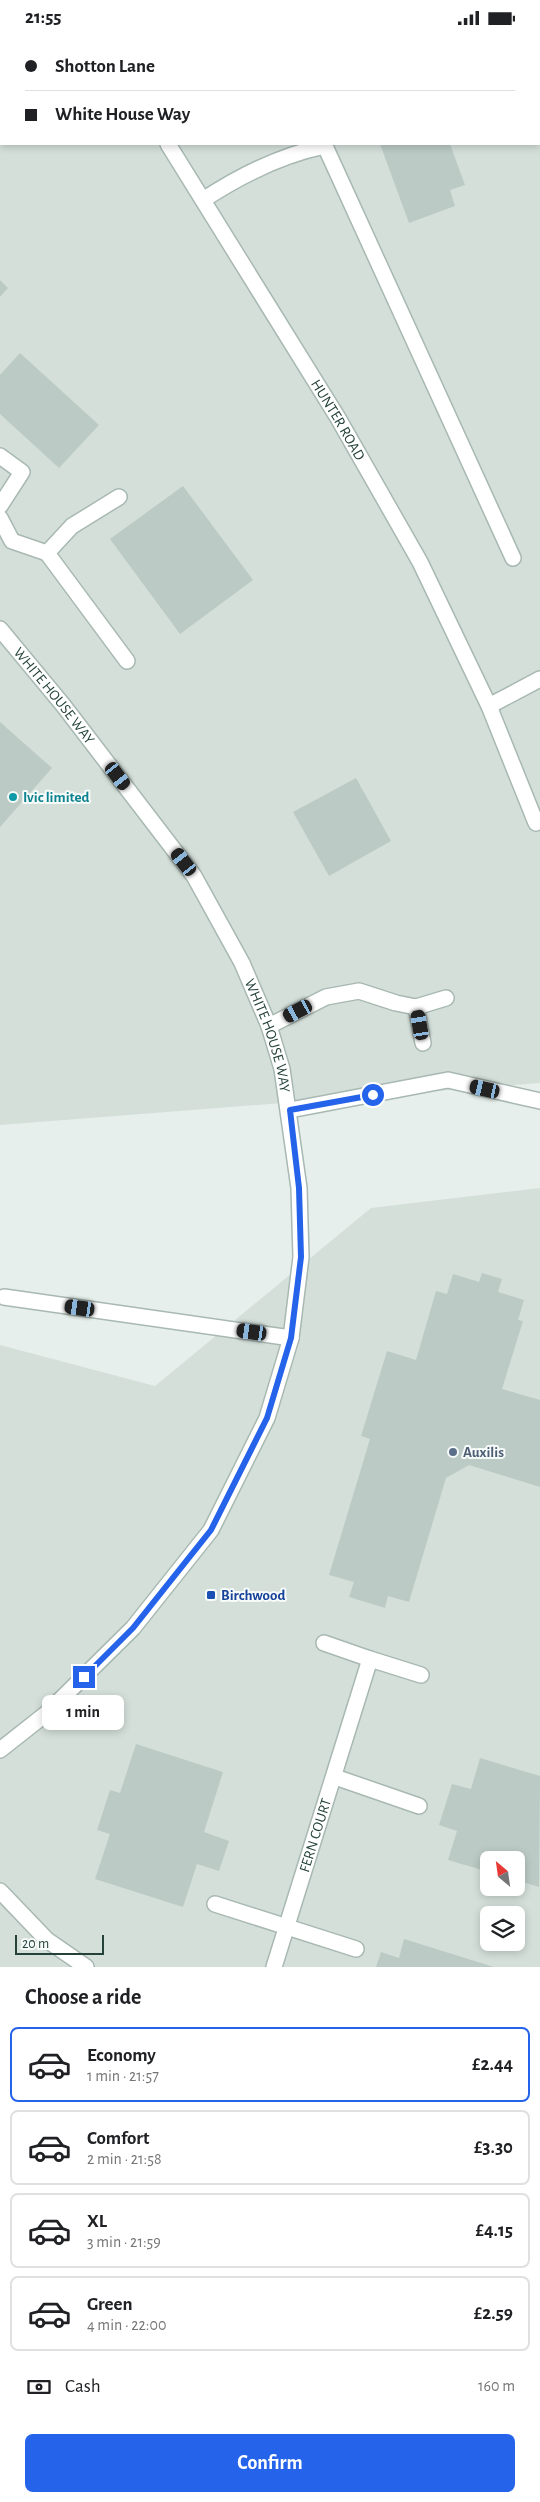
<!DOCTYPE html>
<html lang="en">
<head>
<meta charset="utf-8">
<style>
  :root { --surface:#fff; --page:#f2f2f2; --text:#202124; --muted:#757577; --line:#e0e0e0; --accent:#2563eb }
  body { margin:0; font-family:"Alegreya Sans",sans-serif; background:var(--page); color:var(--text); height:100vh; display:flex; flex-direction:column; font-size:19px; white-space:nowrap }
  * { box-sizing:border-box; margin:0 }
  p { font-size:16px; color:var(--muted) }
  .icon { flex:none; width:28px; height:28px; fill:none; stroke:currentColor; stroke-width:2; stroke-linecap:round; stroke-linejoin:round }
  .map { position:relative; height:1932px; overflow:hidden }
  .details { display:flex; flex-direction:column; background:var(--surface); flex:1 }
  .details>* { flex:none }
  .top-card { position:absolute; left:0px; top:0px; width:540px; height:110px; box-shadow:0 2px 8px #0003; display:grid; align-content:center; height:110px; padding:0 25px; background:var(--surface) }
  .needle { width:32px; rotate:331deg }
  .controls { position:absolute; left:480px; top:1816px; display:grid; gap:10px }
  .controls a { display:grid; place-items:center; width:45px; height:45px; border-radius:8px; background:var(--surface); box-shadow:0 2px 8px #0003; font-size:25px }
  .scale { position:absolute; left:15px; bottom:12px; width:89px; box-sizing:border-box; padding-left:5px; border:2px solid #24423a; border-top:0; font-size:14px; line-height:18px; white-space:nowrap; color:#24423a; -webkit-text-stroke:4px #f7fbf9; paint-order:stroke }
  .end { position:absolute; width:22px; height:22px; margin:-11px; border:6px solid #2563eb; background:#fff; box-shadow:0 0 0 2px #fff }
  .from { border-radius:50% }
  .bubble { position:absolute; height:35px; border-radius:8px; background:var(--surface); box-shadow:0 2px 8px #0003; font-size:16px; font-weight:600; line-height:35px; text-align:center }
  .car { position:absolute; width:15px; height:30px; margin:-15px -8px; border-radius:6px; box-shadow:0 0 4px 1px #0007; background:linear-gradient(#222 24%,#8ab4d8 0 40%,#222 0 76%,#8ab4d8 0 86%,#222 0) }
  .top-card b { display:flex; align-items:center; gap:18px; height:48px; font-size:19px }
  .top-card b+b { border-top:1px solid var(--line) }
  .top-card i { width:12px; height:12px; background:var(--text) }
  ul { padding:0; list-style:none }
  li { display:flex; align-items:center; gap:15px; height:75px; margin:0 10px 8px; padding:0 15px; border:2px solid var(--line); border-radius:8px }
  li div { flex:1 }
  li b { display:block; font-size:19px }
  li em { font-style:normal; font-weight:600 }
  li.on { border-color:var(--accent) }
  li>.icon { width:45px; height:45px; stroke-width:1.5 }
  h2 { padding:0 25px; font-size:22px; line-height:60px }
  .pay { display:flex; align-items:center; gap:12px; height:55px; padding:0 25px; font-size:19px }
  .pay p { margin-inline-start:auto }
  .cta { display:flex; gap:10px; margin-top:auto; padding:10px 25px }
  .cta a { flex:1; height:58px; border-radius:8px; background:var(--accent); color:#fff; font-size:20px; font-weight:600; line-height:58px; text-align:center }
  .status { display:flex; justify-content:space-between; align-items:center; height:35px; padding:0 25px; background:var(--surface); direction:ltr }
  .status svg { height:14px; fill:currentColor }
  .map>svg:first-child { display:block }
</style>
</head>
<body>
<div class="status"><b>21:55</b><svg viewBox="0 0 49 12"><path d="M0 12V9h3v3zM5 12V6h3v6zM10 12V3h3v9zM15 12V0h3v12zM26 1h20v11H26zM47 4h2v5h-2z"/></svg></div>
<div class="map">
<svg width="540" height="1932" viewBox="0 0 540 1932">
  <rect width="100%" height="100%" fill="#e6efeb"/>
  <path fill="#d4dfda" fill-rule="evenodd" d="M0,0h540v1048l-540,42zM1,1h538v108h-538z
    M540,1153v779h-540v-622l155,41 216,-178zM489,1825h27v27h-27zM489,1880h27v28h-27z"/>
  <path fill="#bbcac4" d="M380,109h70l15,41 -15,5 5,16 -46,17z
    M0,245l8,8 -8,9z
    M20,318l79,72 -40,43 -59,-54v-39z
    M183,451l70,94 -73,54 -70,-95z
    M0,687l52,46 -52,59z
    M356,743l35,63 -62,35 -36,-64z
    M482,1238l20,6 -4,13 26,8 -6,20 5,1 -21,68 38,11v87l-71,-22 -23,13 -37,124 -21,-6 -3,12 -36,-11 5,-15 -25,-7 41,-136 -9,-3 26,-85 29,9 20,-69 11,3 6,-20 26,8z
    M136,1709l87,28 -19,60 25,9 -10,30 -22,-7 -14,43 -88,-28 15,-45 -13,-4 13,-40 10,3z
    M480,1723l60,18 -1,111 -23,-7v-20h-27v12l-41,-12 9,-29 -18,-6 13,-41 19,5z
    M404,1904l90,28h-118l5,-15 18,6z"/>
  <g fill="none" stroke-linecap="round" stroke-linejoin="round">
    <g stroke="#a8b8b2" stroke-width="18">
      <g id="minor">
        <path d="M101,0l1,1"/>
        <path id="s1" d="M168,109l170,274 82,144 69,144 47,117"/>
        <path d="M203,165c38,-25 78,-45 122,-54l188,412"/>
        <path d="M0,421l22,16 -22,34"/>
        <path d="M0,483l12,23 35,12 25,-27 47,-29"/>
        <path d="M47,518l80,108"/>
        <path id="s2" d="M0,594l63,76 131,171 48,87 27,63 13,43 17,119 2,69 -10,81 -24,80 -56,112 -78,98 -86,85 -47,37"/>
        <path d="M489,671l51,-27"/>
        <path d="M416,972l7,36"/>
        <path d="M269,991l57,-29 33,-6 37,12 20,4 30,-9"/>
        <path d="M290,1075l158,-30 92,21"/>
        <path d="M4,1262l287,41"/>
        <path d="M324,1608l46,16"/>
        <path d="M335,1742l84,29"/>
        <path d="M0,1856l47,49 39,27"/>
        <path d="M215,1869l141,45"/>
        <path id="s3" d="M274,1932l96,-308 51,16"/>
      </g>
    </g>
    <use href="#minor" stroke="#fff" stroke-width="15"/>
  </g>
  <g fill="none" stroke-linecap="round" stroke-linejoin="round">
    <path stroke="#2563eb" stroke-width="6" d="M84,1642l49,-49 78,-98 56,-112 24,-80 10,-81 -2,-69 -9,-78 83,-15"/>
  </g>
  <circle fill="#0f9aa8" stroke="#f7fbf9" stroke-width="2" cx="13" cy="762" r="5"/>
  <circle fill="#5c6f8a" stroke="#f7fbf9" stroke-width="2" cx="453" cy="1417" r="5"/>
  <rect fill="#1a4fb4" stroke="#f7fbf9" stroke-width="2" x="206" y="1555" width="10" height="10" rx="2.5"/>
  <g text-anchor="middle" dominant-baseline="central" stroke-width="4" stroke-linejoin="round" paint-order="stroke">
    <g font-size="15" fill="#24423a" stroke="#f7fbf9">
      <text stroke="none"><textPath href="#s1" startOffset="324">HUNTER ROAD</textPath></text>
      <text stroke="none"><textPath href="#s2" startOffset="86">WHITE HOUSE WAY</textPath></text>
      <text stroke="none"><textPath href="#s2" startOffset="491">WHITE HOUSE WAY</textPath></text>
      <text stroke="none"><textPath href="#s3" startOffset="138">FERN COURT</textPath></text>
    </g>
    <g font-size="15" font-weight="bold" fill="#0d838f" stroke="#f7fbf9" text-anchor="start">
      <text x="23" y="762">Ivic limited</text>
    </g>
    <g font-size="15" font-weight="bold" fill="#4e5e75" stroke="#f7fbf9" text-anchor="start">
      <text x="463" y="1417">Auxilis</text>
    </g>
    <g font-size="15" font-weight="bold" fill="#164399" stroke="#f7fbf9" text-anchor="start">
      <text x="221" y="1560">Birchwood</text>
    </g>
  </g>
</svg>
<div class="controls">
<a><svg class="needle" viewBox="-14 -14 28 28"><path d="M0-13l5 13h-10z" fill="#e53935"/><path d="M0 13l5-13h-10z" fill="#757577"/></svg></a>
<a><svg class="icon" aria-label="layers" viewBox="0 0 24 24"><path d="M12 4l9 5-9 5-9-5zM3 14l9 5 9-5"/></svg></a>
</div>
<div class="scale">20 m</div>
<i class="end from" style="left:373px;top:1060px"></i>
<i class="end" style="left:84px;top:1642px"></i>
<div class="bubble" style="left:42px;top:1660px;width:82px">1 min</div>
<i class="car" style="left:118px;top:741px;rotate:143deg"></i>
<i class="car" style="left:184px;top:827px;rotate:322deg"></i>
<i class="car" style="left:298px;top:976px;rotate:242deg"></i>
<i class="car" style="left:420px;top:990px;rotate:350deg"></i>
<i class="car" style="left:485px;top:1054px;rotate:283deg"></i>
<i class="car" style="left:80px;top:1273px;rotate:278deg"></i>
<i class="car" style="left:252px;top:1297px;rotate:278deg"></i>
<div class="top-card">
<b><i class="from"></i>Shotton Lane</b>
<b><i></i>White House Way</b>
</div>
</div>
<section class="details">
<h2>Choose a ride</h2>
<ul>
<li class="on"><svg class="icon" aria-label="car" viewBox="0 0 24 24"><path d="M5 17H2v-5l4-1 3-4h7l3 4 3 1v5h-3M9 17h6M6 11h13"/><circle cx="7" cy="17" r="2"/><circle cx="17" cy="17" r="2"/></svg><div><b>Economy</b><p>1 min · 21:57</p></div><em>£2.44</em></li>
<li><svg class="icon" aria-label="car" viewBox="0 0 24 24"><path d="M5 17H2v-5l4-1 3-4h7l3 4 3 1v5h-3M9 17h6M6 11h13"/><circle cx="7" cy="17" r="2"/><circle cx="17" cy="17" r="2"/></svg><div><b>Comfort</b><p>2 min · 21:58</p></div><em>£3.30</em></li>
<li><svg class="icon" aria-label="car" viewBox="0 0 24 24"><path d="M5 17H2v-5l4-1 3-4h7l3 4 3 1v5h-3M9 17h6M6 11h13"/><circle cx="7" cy="17" r="2"/><circle cx="17" cy="17" r="2"/></svg><div><b>XL</b><p>3 min · 21:59</p></div><em>£4.15</em></li>
<li><svg class="icon" aria-label="car" viewBox="0 0 24 24"><path d="M5 17H2v-5l4-1 3-4h7l3 4 3 1v5h-3M9 17h6M6 11h13"/><circle cx="7" cy="17" r="2"/><circle cx="17" cy="17" r="2"/></svg><div><b>Green</b><p>4 min · 22:00</p></div><em>£2.59</em></li>
</ul>
<div class="pay"><svg class="icon" aria-label="cash" viewBox="0 0 24 24"><path d="M3 7h18v10H3z"/><circle cx="12" cy="12" r="2"/></svg>Cash<p>160 m</p></div>
<div class="cta"><a>Confirm</a></div>
</section>
</body>
</html>
